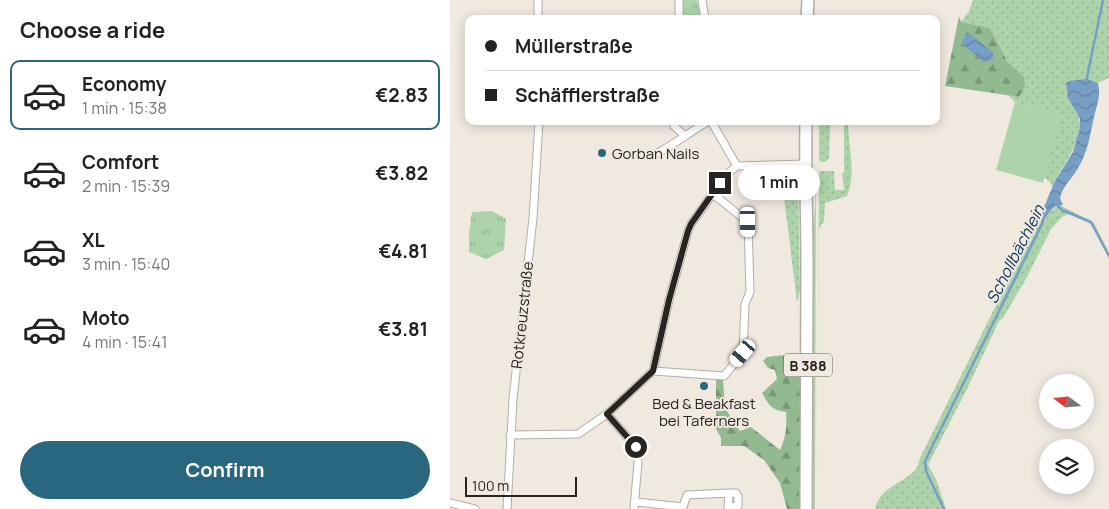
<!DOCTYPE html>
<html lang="en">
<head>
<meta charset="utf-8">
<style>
  :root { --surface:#fff; --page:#f6f6f6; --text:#222; --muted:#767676; --line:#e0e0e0; --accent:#28677d }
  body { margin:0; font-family:Manrope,sans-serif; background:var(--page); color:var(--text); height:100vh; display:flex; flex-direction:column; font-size:19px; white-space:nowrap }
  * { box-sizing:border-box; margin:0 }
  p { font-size:16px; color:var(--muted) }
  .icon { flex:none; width:28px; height:28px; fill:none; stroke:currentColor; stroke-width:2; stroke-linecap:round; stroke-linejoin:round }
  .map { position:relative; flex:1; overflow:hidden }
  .drawer { display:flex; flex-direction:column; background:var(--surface); width:450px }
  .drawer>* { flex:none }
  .guide { position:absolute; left:15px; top:15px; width:475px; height:110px; border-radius:10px; box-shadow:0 2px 12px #0003; display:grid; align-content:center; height:110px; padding:0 20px; background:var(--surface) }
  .needle { width:32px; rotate:286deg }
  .controls { position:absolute; left:589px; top:374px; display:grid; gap:10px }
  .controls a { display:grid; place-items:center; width:55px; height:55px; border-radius:50%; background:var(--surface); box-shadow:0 2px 12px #0003; font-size:25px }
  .scale { position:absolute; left:15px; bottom:12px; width:112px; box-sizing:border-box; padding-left:5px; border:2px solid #272421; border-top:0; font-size:14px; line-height:18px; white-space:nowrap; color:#272421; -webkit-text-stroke:4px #f0e9e0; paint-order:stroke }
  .end { position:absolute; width:22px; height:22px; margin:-11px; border:6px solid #272421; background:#fff; box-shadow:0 0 0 2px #fff }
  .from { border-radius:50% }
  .bubble { position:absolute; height:35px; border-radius:18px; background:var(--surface); box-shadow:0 2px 12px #0003; font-size:16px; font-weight:700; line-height:35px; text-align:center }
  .car { position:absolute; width:15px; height:30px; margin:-15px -8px; border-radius:6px; box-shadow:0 0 4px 1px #0007; background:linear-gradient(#fff 24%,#345 0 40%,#fff 0 76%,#345 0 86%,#fff 0) }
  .guide b { display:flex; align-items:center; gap:18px; height:48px; font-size:19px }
  .guide b+b { border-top:1px solid var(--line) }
  .guide i { width:12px; height:12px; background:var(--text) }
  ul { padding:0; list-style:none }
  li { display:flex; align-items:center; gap:15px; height:70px; margin:0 10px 8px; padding:0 10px; border:2px solid transparent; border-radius:10px }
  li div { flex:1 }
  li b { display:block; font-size:19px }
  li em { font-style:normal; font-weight:700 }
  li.selected { border-color:var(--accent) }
  li>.icon { width:45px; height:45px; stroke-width:1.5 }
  h2 { padding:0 20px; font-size:22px; line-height:60px }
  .cta { display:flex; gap:10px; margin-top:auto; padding:10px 20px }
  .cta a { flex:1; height:58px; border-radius:30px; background:var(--accent); color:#fff; font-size:20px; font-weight:700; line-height:58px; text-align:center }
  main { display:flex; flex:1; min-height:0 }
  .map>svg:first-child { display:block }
</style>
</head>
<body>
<main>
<section class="drawer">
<h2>Choose a ride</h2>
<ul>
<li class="selected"><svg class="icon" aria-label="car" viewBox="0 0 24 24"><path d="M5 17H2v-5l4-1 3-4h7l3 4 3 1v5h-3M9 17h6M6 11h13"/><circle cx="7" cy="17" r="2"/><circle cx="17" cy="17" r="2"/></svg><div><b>Economy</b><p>1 min · 15:38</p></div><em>€2.83</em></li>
<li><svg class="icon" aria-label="car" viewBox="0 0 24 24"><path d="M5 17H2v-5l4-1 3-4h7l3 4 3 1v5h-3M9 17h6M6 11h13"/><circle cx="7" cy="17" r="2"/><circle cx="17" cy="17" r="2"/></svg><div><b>Comfort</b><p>2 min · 15:39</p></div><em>€3.82</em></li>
<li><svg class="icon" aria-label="car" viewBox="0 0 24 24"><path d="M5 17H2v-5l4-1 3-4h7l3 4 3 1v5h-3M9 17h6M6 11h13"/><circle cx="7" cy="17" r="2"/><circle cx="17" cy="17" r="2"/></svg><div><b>XL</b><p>3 min · 15:40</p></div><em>€4.81</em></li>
<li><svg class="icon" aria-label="car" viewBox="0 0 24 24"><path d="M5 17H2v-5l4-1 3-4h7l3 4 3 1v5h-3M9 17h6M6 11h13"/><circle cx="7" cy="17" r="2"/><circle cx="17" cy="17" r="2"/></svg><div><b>Moto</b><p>4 min · 15:41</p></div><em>€3.81</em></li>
</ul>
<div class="cta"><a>Confirm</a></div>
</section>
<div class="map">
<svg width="659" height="509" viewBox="0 0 659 509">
  <defs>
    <pattern id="grass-dots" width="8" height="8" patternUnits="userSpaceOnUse" patternTransform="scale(1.25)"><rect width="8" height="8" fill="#add3aa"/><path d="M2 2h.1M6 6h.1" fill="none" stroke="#95b592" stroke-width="1.8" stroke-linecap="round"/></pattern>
    <pattern id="forest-firs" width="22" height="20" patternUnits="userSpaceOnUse" patternTransform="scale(1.25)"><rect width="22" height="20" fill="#92b990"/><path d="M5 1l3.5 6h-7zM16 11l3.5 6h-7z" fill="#779675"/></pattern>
    <pattern id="park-tufts" width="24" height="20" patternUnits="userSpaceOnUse" patternTransform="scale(1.25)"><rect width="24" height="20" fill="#add3aa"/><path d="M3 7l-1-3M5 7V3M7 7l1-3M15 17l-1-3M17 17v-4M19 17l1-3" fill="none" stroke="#95b592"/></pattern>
    <pattern id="water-waves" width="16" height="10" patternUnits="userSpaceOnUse" patternTransform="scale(1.25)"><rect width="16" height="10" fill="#779ec4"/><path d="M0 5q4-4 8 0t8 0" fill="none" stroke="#62819f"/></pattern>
  </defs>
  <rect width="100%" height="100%" fill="#f0e9e0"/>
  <path fill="url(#grass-dots)" d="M523,0h136v78l-11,5 -14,-3 -17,6c-1,13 8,21 12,33 7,19 -19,50 -27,68l-2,-5 -6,-5 17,-62 -46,-13 -7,-7 11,2 5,-20 -17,-16 -17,-33 -29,-6 8,-11z
    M369,121h14l-3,6 -1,30 -1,3 -4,2 -5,-1z
    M394,121h4c0,25 9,51 -1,75l-22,7 -1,18 -5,8 -2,280 2,-335 1,-3h14l1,19h9l-2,-16 2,-2z
    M319,170c13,1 23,-2 29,12l2,109 -3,11 -15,-121z
    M366,177l-1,332h-4l1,-280 3,-22z
    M610,205l34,18 14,28 1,7 -16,-33 -24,-11 -7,3 -11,12 -24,48 -24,41 -4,3 -30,64 -41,80 8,14 10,30h-71c5,-23 29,-25 41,-40 2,-2 3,-8 4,-11l105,-211 13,-31 3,-2 2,10 6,-12z"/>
  <path fill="url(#forest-firs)" d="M509,16l2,6 29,6 17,33 17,16 1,10 -6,10 -74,-11z
    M334,355l13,1 4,6 2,7v140h-16l-7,-26 -16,-23 -20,-14h-23v-8l-5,-9v-51l7,2 2,28 15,23 11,-4 29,23c6,-13 7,-24 6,-38 -15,-2 -17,-7 -24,-19l15,-14 -2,-9 -7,-2 -5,-7 4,-4z"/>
  <path fill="url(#park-tufts)" d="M232,0h15l4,19h-19z
    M42,211l14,8 -2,31 -18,9 -17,-7v-19l3,-21z"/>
  <path fill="#add3aa" d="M565,102l47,13 -19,68 -47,-13z"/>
  <path fill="url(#water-waves)" d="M516,33h3l21,17 3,3v6l-9,3 -22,-18z
    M636,79l12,4c3,13 -1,22 -4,34 -4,18 -6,35 -16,51 -6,11 -15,17 -18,30l3,7c-12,0 -16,11 -21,20l-1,-11 14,-33 18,-29 7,-24v-9l-12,-21 -2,-15 4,-2z"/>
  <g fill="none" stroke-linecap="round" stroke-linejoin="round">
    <path stroke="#779ec4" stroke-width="2.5" d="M636,82l17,-82
      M606,204l6,6 29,12 18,34
      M494,509l-18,-38 -1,-10 118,-239"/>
    <g stroke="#b4ada5" stroke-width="9">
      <path id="street" d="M88,0v19
        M229,0v19
        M252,0l3,19
        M224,121v5l10,9
        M261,121l26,45
        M206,154c19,-10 35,-23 53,-33
        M203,371l71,5 19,-23 2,-49 5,-12 -2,-70 -35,-28
        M157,414l29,33 2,15 -4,47
        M60,435l68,-1 29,-20 46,-43 16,-71 19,-69 3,-7 37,-51 9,-7 68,-2
        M186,502l47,5 4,-12 42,-2 -1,16
        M0,503l25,6
        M278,507l10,-1v-10l-2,-3h-7
        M57,509l6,-110 20,-181 6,-97"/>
    </g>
    <g stroke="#b4ada5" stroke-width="14">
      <path id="primary" d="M357,19l1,-19
        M356,121c-1,50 1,99 1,148 0,80 0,160 -1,240"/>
    </g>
    <use href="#street" stroke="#fff" stroke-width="7"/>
    <use href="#primary" stroke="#fff" stroke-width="11"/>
  </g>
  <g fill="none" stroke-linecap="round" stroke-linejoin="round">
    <path stroke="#272421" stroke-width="6" d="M186,447l-29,-33 46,-43 16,-71 19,-69 3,-7 29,-41"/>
  </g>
  <g fill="#28677d" stroke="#f0e9e0" stroke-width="2">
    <circle cx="152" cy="153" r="5"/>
    <circle cx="254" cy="386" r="5"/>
  </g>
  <g text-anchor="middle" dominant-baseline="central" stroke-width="4" stroke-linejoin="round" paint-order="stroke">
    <rect fill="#f0e9e0" stroke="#635f5a" stroke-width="1" x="334" y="353.5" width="48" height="23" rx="4"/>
    <g font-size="14" font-weight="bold" fill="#272421">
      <text x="358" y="365">B 388</text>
    </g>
    <g font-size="15" fill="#272421" stroke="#f0e9e0" text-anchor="start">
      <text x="162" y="153">Gorban Nails</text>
      <text x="254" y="403" text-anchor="middle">Bed &amp; Beakfast<tspan x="254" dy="17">bei Taferners</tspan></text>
    </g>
    <g font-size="15" fill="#272421" stroke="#f0e9e0">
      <text transform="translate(72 315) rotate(-84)">Rotkreuzstraße</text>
    </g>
    <g font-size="16" font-style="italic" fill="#053459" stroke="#f0e9e0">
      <text transform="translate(565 254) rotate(-63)">Schollbächlein</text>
    </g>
  </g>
</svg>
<div class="controls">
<a><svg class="needle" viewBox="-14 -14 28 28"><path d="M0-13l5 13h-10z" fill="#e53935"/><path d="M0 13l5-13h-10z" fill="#767676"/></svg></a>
<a><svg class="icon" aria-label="layers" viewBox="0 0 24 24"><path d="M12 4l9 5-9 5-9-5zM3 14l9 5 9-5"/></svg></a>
</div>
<div class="scale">100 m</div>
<i class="end from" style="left:186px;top:447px"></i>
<i class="end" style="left:270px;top:183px"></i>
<div class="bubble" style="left:288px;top:165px;width:82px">1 min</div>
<i class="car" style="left:298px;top:222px;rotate:179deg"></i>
<i class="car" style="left:293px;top:353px;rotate:220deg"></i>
<div class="guide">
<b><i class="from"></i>Müllerstraße</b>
<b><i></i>Schäfflerstraße</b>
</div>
</div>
</main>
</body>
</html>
